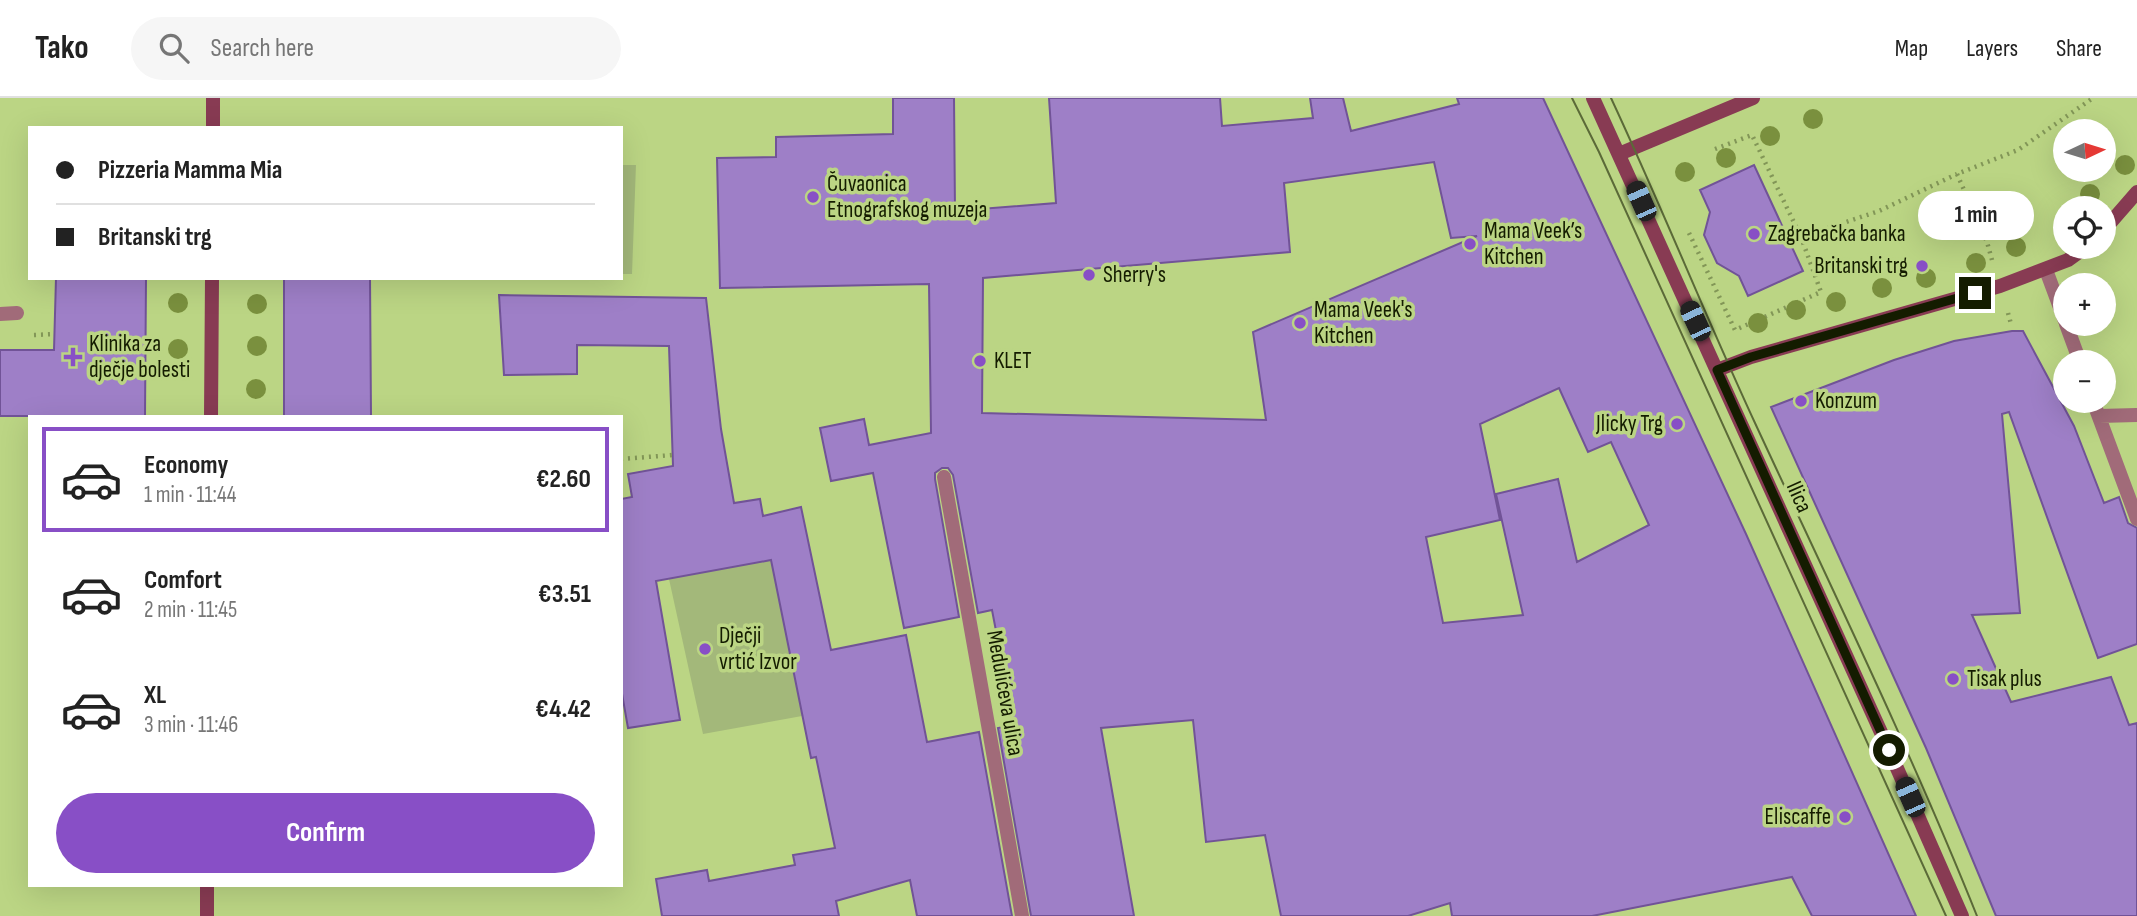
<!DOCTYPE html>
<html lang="en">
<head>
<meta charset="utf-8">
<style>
  :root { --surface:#fff; --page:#f6f6f6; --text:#222; --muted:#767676; --line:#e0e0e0; --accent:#884fc6 }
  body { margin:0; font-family:"Sofia Sans Condensed",sans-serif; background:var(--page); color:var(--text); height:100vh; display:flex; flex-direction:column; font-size:26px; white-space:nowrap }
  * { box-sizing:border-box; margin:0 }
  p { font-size:23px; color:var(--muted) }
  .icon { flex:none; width:38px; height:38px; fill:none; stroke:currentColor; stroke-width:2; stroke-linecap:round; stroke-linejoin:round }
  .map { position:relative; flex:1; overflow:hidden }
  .sheet { position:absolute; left:28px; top:317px; width:595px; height:472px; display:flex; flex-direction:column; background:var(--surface); border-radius:0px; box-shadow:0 7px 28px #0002 }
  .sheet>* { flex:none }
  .top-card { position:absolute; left:28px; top:28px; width:595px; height:154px; border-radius:0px; box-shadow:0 7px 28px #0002; display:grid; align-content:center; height:154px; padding:0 28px; background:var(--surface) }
  .needle { width:46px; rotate:86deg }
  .controls { position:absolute; left:2053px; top:21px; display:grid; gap:14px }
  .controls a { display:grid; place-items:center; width:63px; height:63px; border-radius:50%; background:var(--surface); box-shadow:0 7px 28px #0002; font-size:35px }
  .end { position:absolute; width:32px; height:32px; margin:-16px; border:9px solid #141c00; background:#fff; box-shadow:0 0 0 4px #fff }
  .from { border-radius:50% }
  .bubble { position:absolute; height:49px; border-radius:24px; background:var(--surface); box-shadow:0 7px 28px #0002; font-size:23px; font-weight:700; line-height:49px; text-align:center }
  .car { position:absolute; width:21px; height:42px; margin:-21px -10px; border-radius:9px; box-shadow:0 0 5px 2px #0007; background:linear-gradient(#222 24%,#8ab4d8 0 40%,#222 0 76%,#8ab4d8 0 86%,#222 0) }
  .top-card b { display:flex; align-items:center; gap:24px; height:66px; font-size:26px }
  .top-card b+b { border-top:2px solid var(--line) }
  .top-card i { width:18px; height:18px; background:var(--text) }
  ul { padding:12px 0 0; list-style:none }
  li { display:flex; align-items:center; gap:21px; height:105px; margin:0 14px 10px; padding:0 14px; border:4px solid transparent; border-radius:0px }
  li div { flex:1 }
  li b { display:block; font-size:26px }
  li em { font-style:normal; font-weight:700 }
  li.on { border-color:var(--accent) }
  li>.icon { width:63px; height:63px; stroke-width:1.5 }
  .cta { display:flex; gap:14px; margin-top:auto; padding:14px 28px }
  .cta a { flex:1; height:80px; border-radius:42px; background:var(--accent); color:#fff; font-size:28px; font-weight:700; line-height:80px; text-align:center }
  header { display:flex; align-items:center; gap:42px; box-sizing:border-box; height:98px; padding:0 35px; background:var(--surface); border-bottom:2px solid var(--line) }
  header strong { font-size:33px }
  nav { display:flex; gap:38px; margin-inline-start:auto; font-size:24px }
  .search { width:490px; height:63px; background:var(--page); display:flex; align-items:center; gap:18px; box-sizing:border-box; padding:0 24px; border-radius:38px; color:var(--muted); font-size:26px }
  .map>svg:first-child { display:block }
</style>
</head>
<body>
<header>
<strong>Tako</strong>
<div class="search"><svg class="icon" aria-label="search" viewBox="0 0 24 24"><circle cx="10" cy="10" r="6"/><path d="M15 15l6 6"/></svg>Search here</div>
<nav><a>Map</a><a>Layers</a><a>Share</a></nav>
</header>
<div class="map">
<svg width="2137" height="818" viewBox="0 0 2137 818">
  <rect width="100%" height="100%" fill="#bbd584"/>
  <path fill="#a3b87a" d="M621,67h15l-4,109h-11z
    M771,462l31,156 -99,18 -34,-155z"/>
  <path fill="#9e7fc7" stroke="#715397" stroke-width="2" fill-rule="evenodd" d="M893,0h61l1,113 101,-8 -7,-105h171l2,28 91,-8 -3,-20h33l8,33 108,-27 -2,-6h86l203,436 170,382h-104l-20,-39 -200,39h-140l-2,-13 -42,13h-127l-16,-81 -59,7 -13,-122 -92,8 33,188h-103l-33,-188 16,-3 -22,-115 -14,3 -25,-138 -5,-7h-6l-7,5v6l24,138 -55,11 -31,-155 -42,8 -11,-53 44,-9 5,26 62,-12 -2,-149 -209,4 -3,-130 59,-1v-20l117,-3zM1434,64l17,76 26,-2 -224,96 13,88 -284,-7 1,-135 307,-26 -6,-69zM1559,290l29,64 23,-10 38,83 -72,37 -19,-83 -62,15 27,121 -80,8 -17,-86 74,-17 -20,-96z
    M1754,67l49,106 -55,25 -9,-20 -22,-13 -13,-28 6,-23 -10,-22z
    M56,180h90l-1,138h-145v-66h54z
    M284,180h86l1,138h-87z
    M499,197l207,3 15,131 13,74 26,-4 3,17 38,-9 30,143 75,-15 21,107 52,-10 33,184h-95l-7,-36 -74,21 3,15h-177l-6,-37 51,-9 2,11 86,-16 -2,-10 42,-7 -19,-91 -5,1 -40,-198 -115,21 24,139 -52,8 -7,-40v-189l11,-2 -4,-23 45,-8 -4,-120 -92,-1v29l-73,1z
    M2012,233h11l51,95 30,77 15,-6 9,26 9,5v116l-39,14 -89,-246 -7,2 18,199 -48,2 39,87 100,-25 18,48 8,-2v193h-141l-70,-168 -155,-341 123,-47 60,-19z"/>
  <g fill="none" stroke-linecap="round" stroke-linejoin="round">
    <path stroke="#829657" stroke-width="4.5" stroke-dasharray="2 5" stroke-linecap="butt" d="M1715,51l37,-14 49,102
      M1689,135l46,97 86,-38 -20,-55 78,-26 78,-37
      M1992,162l-5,-18 -30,-68 61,-24 75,-52
      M2008,215l3,11
      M34,237l21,-1
      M621,361l52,-4"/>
    <path stroke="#a16b79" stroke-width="14" d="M0,216l17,-1
      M944,379l78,439"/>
    <path stroke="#a16b79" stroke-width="14" d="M2046,172l19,51
      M2066,226l14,38
      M2093,303l44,118
      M2099,318l38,-1"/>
    <path stroke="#883b53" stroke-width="14" d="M1593,0l296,652 73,166
      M213,30v-30
      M1619,56l134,-56
      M2104,132l33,-38
      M1717,272l34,-13 249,-71 68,-26 18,-13
      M211,318l1,-138
      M207,818v-30"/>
    <path stroke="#5b6a38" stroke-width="2" d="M1572,0l27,54 347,764
      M1611,0c50,107 94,217 144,325 76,164 155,326 222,493"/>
  </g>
  <g fill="#7a903e">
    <circle cx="1813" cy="21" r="10"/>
    <circle cx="1770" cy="38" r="10"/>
    <circle cx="1726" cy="60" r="10"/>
    <circle cx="2125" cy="67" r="10"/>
    <circle cx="1685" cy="74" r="10"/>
    <circle cx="2090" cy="96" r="10"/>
    <circle cx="2016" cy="149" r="10"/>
    <circle cx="1976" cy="165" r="10"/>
    <circle cx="1926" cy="180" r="10"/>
    <circle cx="1882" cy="190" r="10"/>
    <circle cx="1836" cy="204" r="10"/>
    <circle cx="178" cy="205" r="10"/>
    <circle cx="257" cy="206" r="10"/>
    <circle cx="1796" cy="212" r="10"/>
    <circle cx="1758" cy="225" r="10"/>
    <circle cx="257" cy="248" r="10"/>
    <circle cx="178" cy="251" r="10"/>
    <circle cx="256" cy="291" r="10"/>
  </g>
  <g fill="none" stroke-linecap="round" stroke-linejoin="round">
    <path stroke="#141c00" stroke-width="9" d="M1889,652l-172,-380 34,-13 224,-64"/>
  </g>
  <g fill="#884fc6" stroke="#bbd584" stroke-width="2.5">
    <circle cx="813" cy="99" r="7"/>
    <circle cx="1754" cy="136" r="7"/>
    <circle cx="1470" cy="146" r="7"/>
    <circle cx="1922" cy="168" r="7"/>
    <circle cx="1089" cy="177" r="7"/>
    <circle cx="1300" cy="225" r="7"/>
    <path d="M69.5 248.5h7v7h7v7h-7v7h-7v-7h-7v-7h7z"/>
    <circle cx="980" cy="263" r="7"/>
    <circle cx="1801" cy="303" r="7"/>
    <circle cx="1677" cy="326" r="7"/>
    <circle cx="705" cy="551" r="7"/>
    <circle cx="1953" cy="581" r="7"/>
    <circle cx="1845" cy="719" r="7"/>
  </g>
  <g text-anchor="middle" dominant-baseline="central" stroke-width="7" stroke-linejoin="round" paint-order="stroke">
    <g font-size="23" fill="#141c00" stroke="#bbd584" text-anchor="start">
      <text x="827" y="86">Čuvaonica<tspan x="827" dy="26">Etnografskog muzeja</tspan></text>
      <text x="1484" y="133">Mama Veek’s<tspan x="1484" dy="26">Kitchen</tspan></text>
      <text x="1768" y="136">Zagrebačka banka</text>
      <text x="1908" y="168" text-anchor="end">Britanski trg</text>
      <text x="1103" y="177">Sherry's</text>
      <text x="1314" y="212">Mama Veek's<tspan x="1314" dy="26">Kitchen</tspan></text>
      <text x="89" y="246">Klinika za<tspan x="89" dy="26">dječje bolesti</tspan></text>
      <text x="994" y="263">KLET</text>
      <text x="1815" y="303">Konzum</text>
      <text x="1663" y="326" text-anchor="end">Jlicky Trg</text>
      <text x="719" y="538">Dječji<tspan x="719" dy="26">vrtić Izvor</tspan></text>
      <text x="1967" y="581">Tisak plus</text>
      <text x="1831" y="719" text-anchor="end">Eliscaffe</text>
    </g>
    <g font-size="23" fill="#141c00" stroke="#bbd584">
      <text transform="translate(1799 399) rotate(66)">Ilica</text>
      <text transform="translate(1005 595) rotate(80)">Medulićeva ulica</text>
    </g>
  </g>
</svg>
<div class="controls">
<a><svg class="needle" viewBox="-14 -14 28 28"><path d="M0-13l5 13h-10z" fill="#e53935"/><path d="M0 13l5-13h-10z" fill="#767676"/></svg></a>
<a><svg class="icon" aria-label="locate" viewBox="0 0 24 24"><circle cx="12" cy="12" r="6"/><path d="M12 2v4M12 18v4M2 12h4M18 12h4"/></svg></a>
<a>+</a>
<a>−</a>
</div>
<i class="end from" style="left:1889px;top:652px"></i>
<i class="end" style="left:1975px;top:195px"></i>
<div class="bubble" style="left:1918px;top:93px;width:116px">1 min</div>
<i class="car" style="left:1641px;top:103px;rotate:336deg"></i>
<i class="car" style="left:1695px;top:223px;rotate:335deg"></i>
<i class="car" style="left:1910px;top:699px;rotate:336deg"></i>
<div class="top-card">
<b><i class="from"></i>Pizzeria Mamma Mia</b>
<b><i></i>Britanski trg</b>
</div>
<section class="sheet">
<ul>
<li class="on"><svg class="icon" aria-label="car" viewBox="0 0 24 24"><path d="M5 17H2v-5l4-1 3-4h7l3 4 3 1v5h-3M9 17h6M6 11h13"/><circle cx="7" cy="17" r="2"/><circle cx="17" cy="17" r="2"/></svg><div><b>Economy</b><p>1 min · 11:44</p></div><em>€2.60</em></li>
<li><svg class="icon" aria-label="car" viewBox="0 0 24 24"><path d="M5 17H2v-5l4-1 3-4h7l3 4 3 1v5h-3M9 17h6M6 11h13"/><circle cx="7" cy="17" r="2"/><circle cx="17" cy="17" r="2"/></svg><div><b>Comfort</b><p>2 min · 11:45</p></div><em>€3.51</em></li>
<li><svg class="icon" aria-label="car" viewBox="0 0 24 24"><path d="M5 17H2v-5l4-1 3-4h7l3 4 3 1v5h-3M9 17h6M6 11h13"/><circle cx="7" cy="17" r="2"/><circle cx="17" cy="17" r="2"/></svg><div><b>XL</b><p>3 min · 11:46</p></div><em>€4.42</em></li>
</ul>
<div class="cta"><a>Confirm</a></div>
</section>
</div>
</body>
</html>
